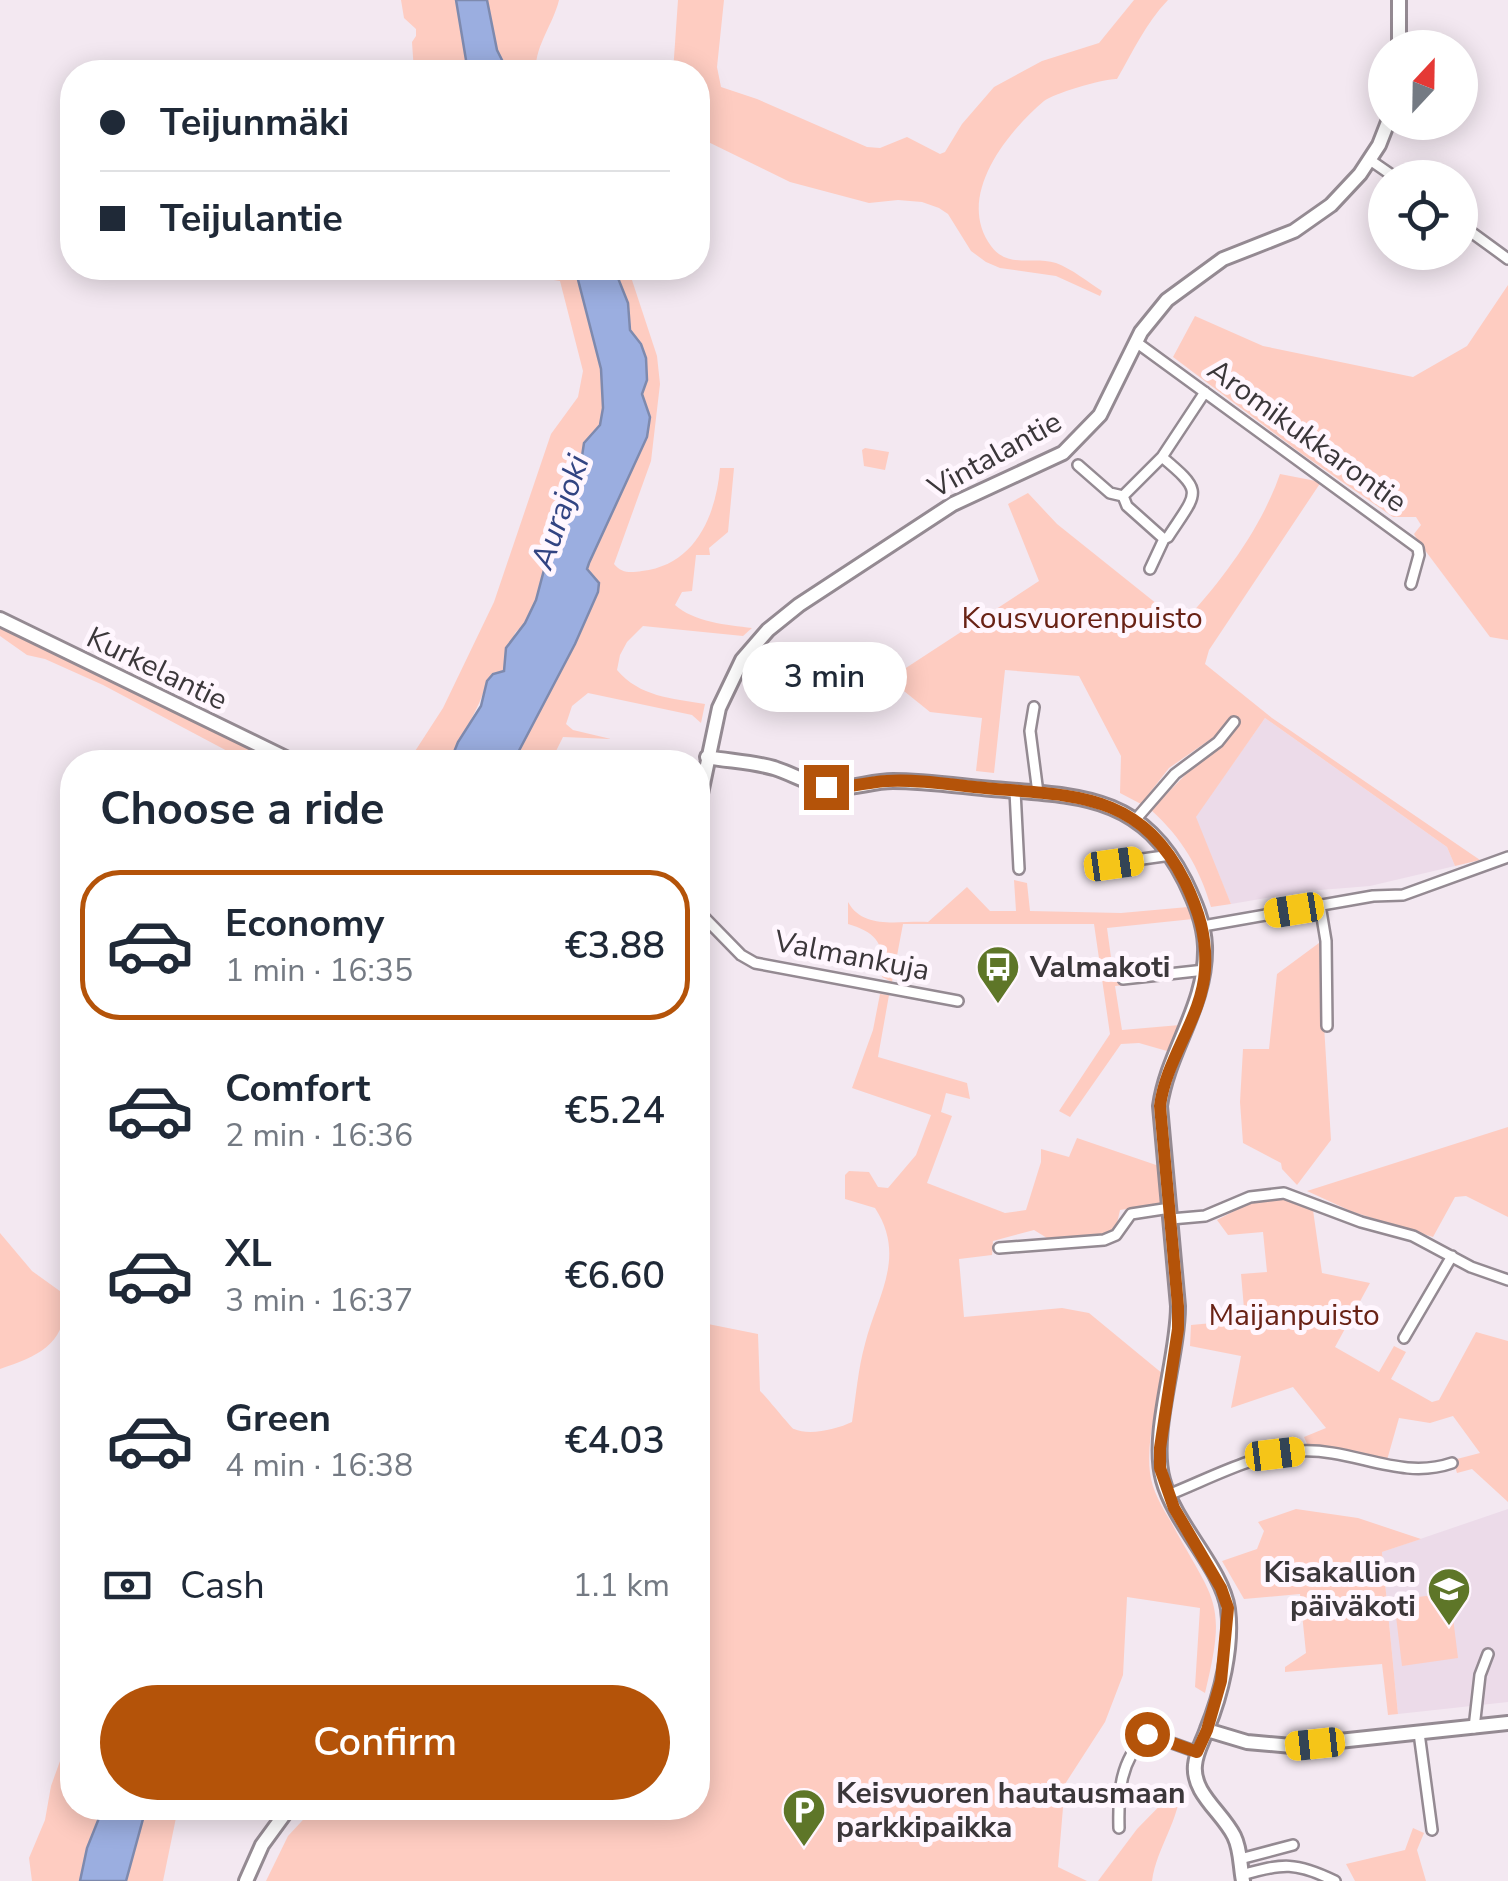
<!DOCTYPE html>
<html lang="en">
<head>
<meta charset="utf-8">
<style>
  :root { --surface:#fff; --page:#f6f6f7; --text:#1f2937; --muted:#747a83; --line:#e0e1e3; --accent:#b45309 }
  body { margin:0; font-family:"Nunito Sans",sans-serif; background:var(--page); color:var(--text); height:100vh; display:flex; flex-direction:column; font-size:38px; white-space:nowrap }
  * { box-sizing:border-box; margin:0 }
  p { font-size:32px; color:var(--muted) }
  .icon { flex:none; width:55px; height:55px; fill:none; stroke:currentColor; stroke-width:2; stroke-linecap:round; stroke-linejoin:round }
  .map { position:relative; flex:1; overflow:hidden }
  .sheet { position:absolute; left:60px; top:750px; width:650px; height:1070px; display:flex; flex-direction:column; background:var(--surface); border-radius:40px; box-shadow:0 5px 25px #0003 }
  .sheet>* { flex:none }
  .hud { position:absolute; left:60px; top:60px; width:650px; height:220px; border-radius:40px; box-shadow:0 5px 25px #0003; display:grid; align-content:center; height:220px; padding:0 40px; background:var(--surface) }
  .needle { width:65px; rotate:22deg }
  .controls { position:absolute; left:1368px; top:30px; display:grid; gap:20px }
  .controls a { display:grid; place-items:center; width:110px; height:110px; border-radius:50%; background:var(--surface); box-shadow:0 5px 25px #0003; font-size:50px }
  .end { position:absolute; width:45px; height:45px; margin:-22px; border:12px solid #b45309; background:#fff; box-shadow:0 0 0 5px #fff }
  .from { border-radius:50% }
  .bubble { position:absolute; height:70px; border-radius:35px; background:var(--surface); box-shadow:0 5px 25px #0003; font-size:32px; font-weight:600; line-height:70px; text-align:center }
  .car { position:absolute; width:30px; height:60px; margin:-30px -15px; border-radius:12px; box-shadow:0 0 8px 2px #0007; background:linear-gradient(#f5c518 24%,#345 0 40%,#f5c518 0 76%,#345 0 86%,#f5c518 0) }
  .hud b { display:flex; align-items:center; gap:35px; height:95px; font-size:38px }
  .hud b+b { border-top:2px solid var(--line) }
  .hud i { width:25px; height:25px; background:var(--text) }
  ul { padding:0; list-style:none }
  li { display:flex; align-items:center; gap:30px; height:150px; margin:0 20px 15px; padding:0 20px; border:5px solid transparent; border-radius:40px }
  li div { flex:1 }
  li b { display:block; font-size:38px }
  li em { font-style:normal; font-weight:600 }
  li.selected { border-color:var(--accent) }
  li>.icon { width:90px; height:90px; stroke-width:1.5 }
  h2 { padding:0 40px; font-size:45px; line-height:120px }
  .pay { display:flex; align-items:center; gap:25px; height:110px; padding:0 40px; font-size:38px }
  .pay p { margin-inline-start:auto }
  .primary-button { display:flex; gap:20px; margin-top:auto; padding:20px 40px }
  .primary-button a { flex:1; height:115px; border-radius:60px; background:var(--accent); color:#fff; font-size:40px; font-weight:600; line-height:115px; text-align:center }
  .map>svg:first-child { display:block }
</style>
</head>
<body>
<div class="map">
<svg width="1508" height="1881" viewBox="0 0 1508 1881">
  <rect width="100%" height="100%" fill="#f3e8f1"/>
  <path fill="#ecdbe9" d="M1265,718l182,129 8,19 -85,20 -62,5 -77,13 -36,-87z
    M1508,1509v193l-110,12 -16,-162z"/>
  <path fill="#feccc1" d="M401,0h55l12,72h-54l-2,-30 4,-6v-7l-12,-11z
    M487,0h72c-6,25 -25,47 -23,72h-28l-11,-22z
    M678,0h46l-7,67 4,20 36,12 110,48 13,1 27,-11 33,17 5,-2 17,-28 32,-37 48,-26 57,-18 35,-43h34c-23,24 -34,50 -51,79 -12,-1 -65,15 -73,22 -38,32 -89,96 -53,145 17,23 42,10 65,17 16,6 32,19 46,28l-2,5 -44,-20 -56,-8 -14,-6 -15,-11 -23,-37 -9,-6 -17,-6 -24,-2 -29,3 -79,-21 -92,-45v-19l10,4 1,-13 -11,-3v-34h-25z
    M532,268h43l6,11 20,90 2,39 -3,17 -16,18 -5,33 -31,79 -12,45 -11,23 -10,10 -11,38 -17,10c-8,30 -26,53 -37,81h-42l35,-54 51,-106 57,-168 27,-37 5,-26 -23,-90 -25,-4z
    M614,268h14l29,88 3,28 -9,77 -37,103c7,9 16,9 28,7 53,-6 74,-55 78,-103h14l-6,64 -19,16 1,7h-14l-4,36 -10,1 -7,13c19,17 52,20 77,23l-9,8 -100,-10 -16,16 -7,13 -3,15c23,27 54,28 88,34l-4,19 -9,-8 -104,-22 -16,13 -6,18 7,6 38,9 -48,-2 -7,14v11h-43l62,-118 23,-51 1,-10 -12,-14 2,-6 58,-126 3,-20 -8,-23 5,-14 -7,-36 -10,-14 -2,-27z
    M1508,285v355l-18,-3 -72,-96 -4,-7 7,-9 -5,-8h-23l-91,-63 -129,-97 22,-41 68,30 150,31 54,-31z
    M865,448l24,4 -4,18 -21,-4 -2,-16z
    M1280,474l41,8 -112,168 -4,14 67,54 208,142 -25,6 -8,-19 -182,-129 -69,99 35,87 -20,3c-12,-40 -29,-69 -60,-97l35,-36 38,-31 -6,-9 -49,34 -28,36 -21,-11 1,-37 -42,-80 -74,-6 -11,103 -18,-2 6,-53 -52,-6 -41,-33 150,-98 -31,-77 20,-11 29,31 125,100c39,-42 79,-95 98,-150z
    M0,625l11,6 271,131h-34l-145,-77 -58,-26 -18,-4 -27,-19z
    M1014,880l13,3 3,28 91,2 67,-6 5,12 -86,9 6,44 29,-2 2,13 -29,3 7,44 58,-5 -13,26 -28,-8 -18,1 -51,73 -11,-6 51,-77 -16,-110h-191l-11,58 -10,-5c3,-31 -3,-44 -34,-53v-22c16,29 53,18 80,20l39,-35 23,24h26z
    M1319,943l12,197 -34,45 -15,-16 -1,-6 -38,-20 -3,-41 3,-53h26l8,-75z
    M880,994l9,1 -11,62 89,26 3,16 -24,-6 -5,19 11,4 -25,67 78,30 21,-3 15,-48v-13l28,8 8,-19 82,28 1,38 -40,6 -4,18 -8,6 -61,4 -13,-8 -41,11 -1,14 -33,4 5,58 98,-9 27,5 74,61c-6,31 -17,66 -13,99 2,17 12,34 21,49 43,80 57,77 34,171l-10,-6 5,-79 -73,-11 -4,78 -18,47 -40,62 -7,83 29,14h-821l22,-45 26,-28h384v-481l5,-4 55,11 2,57c7,6 31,37 34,38 16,7 43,0 58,-7 4,-26 6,-53 13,-78 12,-48 42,-87 10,-136l-30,-9v-24l4,-4 20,1 9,15 10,1 28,-33 15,-40 -79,-27 21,-58z
    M1508,1127v90l-42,-21 -11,1 -22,40 -80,-25 -46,-21z
    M1281,1198l32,12 9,63 48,10 -35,64 44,25 15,-26 12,6 -15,27 41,23 7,-2 37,-68 32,9v161l-36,-33 -15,4 -4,-13 27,-7 -27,-37 -23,7 -31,-5 -12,42 -79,-14 -4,-9 22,-9 -33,-41 -62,21 10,-52 -51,-10 1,-21 54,-5 -4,-46 26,-2 -4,-40 -35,3 -11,-15 36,-19z
    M0,1233l32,38 32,23c5,49 -23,61 -64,75z
    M1296,1509l62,9 63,21 -39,13 16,162 -10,1 -6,-51 -97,8v-5l21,-14 -6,-59 -56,5 -22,-38 35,-12 7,-18 -6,-9z
    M1450,1593l8,65 -56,8 -8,-66z
    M72,1728v80h31l-16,40 -7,33h-48l-3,-23 16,-38 6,-34z
    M1181,1784c-1,37 -24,62 -29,97h-54l39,-52z
    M146,1808h32l-15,73h-37z
    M1413,1828l11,5 -7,17 9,31h-71l-9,-17 59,-14z"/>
  <path fill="#9baee0" stroke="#7e8aae" stroke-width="2.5" d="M456,0h31l10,50 11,22h-40z
    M575,268h39l14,35 2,27 11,14 5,14 1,22 -5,14 8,23 -3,20 -58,126 -2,6 12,14 -1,9 -23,52 -62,118h-63l8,-20 23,-36 6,-25 6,-7 11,-3 2,-23 19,-25 11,-23 12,-45 31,-79 5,-33 16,-18 3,-17 -2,-39z
    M103,1808h43l-20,73h-46l7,-33z"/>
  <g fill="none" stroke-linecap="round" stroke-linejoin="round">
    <g stroke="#948a92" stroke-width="14">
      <path id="street" d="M1370,160l26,18
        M1460,224l48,35
        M1136,342l282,206 1,7 -8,29
        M1162,457l-39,39 4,10 37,33 4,-2c30,-46 37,-44 -6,-80l43,-65
        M1078,465l32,28 13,3
        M1150,569l14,-30
        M1034,707l-4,24 8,62
        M1015,791l4,78
        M1136,819l39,-45 43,-32 16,-20
        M1114,863l57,-8
        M1320,905l6,36 1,85
        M698,911l43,44 14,8 203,38
        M1203,926l170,-30 30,-1 105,-38
        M1123,979l82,-9
        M1171,1219l34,-3 45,-19 34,-4 77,29 52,14 58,31 37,13
        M999,1248l105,-8 12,-5 15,-21 39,-6
        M1404,1338l48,-82
        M1168,1495c43,-17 85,-41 132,-44 53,-3 100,30 152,12
        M1474,1728l6,-53 8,-21
        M1419,1733l13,97
        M1119,1828c-1,-36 1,-67 28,-94l50,18
        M1240,1859l53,-14
        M1242,1875c41,-12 54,-13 93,6"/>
    </g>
    <g stroke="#948a92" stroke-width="18">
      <path id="secondary" d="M1399,0v48
        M0,619l294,143
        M707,757c22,4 46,5 67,11 19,6 38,18 58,20 21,1 40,-7 61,-7 32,0 66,5 99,8 87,7 149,5 193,92 10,21 19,41 20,65 2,59 -37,104 -45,160l18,200c0,53 -28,127 -15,174 12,45 59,88 65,129 5,38 -7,86 -21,120 -4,12 -11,23 -12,36 -3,28 27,47 39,71 7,14 6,30 9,45
        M698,808l21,-100 23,-48 26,-30 31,-25 154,-101 110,-51 37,-38 41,-83 26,-32 56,-41 71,-28 37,-26 29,-31 19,-29 9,-23
        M1207,1730l40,12 45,4 216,-23
        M246,1881l16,-36 27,-37"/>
    </g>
    <use href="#street" stroke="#fff" stroke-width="9"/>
    <use href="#secondary" stroke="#fff" stroke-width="12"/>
  </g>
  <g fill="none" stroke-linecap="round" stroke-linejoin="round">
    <path stroke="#b45309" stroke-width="12" d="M826,787c21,2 40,-5 61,-6 32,-2 66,4 98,7 90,8 155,4 200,94 14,29 22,55 20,88 -3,48 -39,88 -45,136l18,200v23l-18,119v20l14,40 47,80 7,20 -7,73 -14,49 -10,22 -50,-18"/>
  </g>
  <defs>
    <g id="bus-pin" transform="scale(2.25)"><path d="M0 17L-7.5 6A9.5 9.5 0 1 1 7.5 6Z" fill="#5e7628" stroke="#fff6fe"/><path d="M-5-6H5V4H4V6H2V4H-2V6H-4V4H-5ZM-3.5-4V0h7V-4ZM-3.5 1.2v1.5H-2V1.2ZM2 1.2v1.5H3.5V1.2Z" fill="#fff"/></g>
    <g id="school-pin" transform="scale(2.25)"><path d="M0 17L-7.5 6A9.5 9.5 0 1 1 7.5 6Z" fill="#5e7628" stroke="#fff6fe"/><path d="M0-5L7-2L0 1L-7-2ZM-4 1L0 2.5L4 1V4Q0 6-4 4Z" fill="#fff"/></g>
    <g id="parking-pin" transform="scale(2.25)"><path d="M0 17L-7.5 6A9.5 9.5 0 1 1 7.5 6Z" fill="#5e7628" stroke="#fff6fe"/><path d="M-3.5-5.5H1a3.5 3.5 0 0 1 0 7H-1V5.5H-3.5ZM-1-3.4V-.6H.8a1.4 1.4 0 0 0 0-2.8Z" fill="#fff"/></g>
  </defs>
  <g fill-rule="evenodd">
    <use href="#bus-pin" x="998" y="967"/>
    <use href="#school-pin" x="1449" y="1589"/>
    <use href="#parking-pin" x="804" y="1810"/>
  </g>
  <g text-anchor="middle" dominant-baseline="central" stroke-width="10" stroke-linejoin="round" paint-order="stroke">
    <g font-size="30" fill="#3b373a" stroke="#fff6fe">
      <text transform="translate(1307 436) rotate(36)">Aromikukkarontie</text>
      <text transform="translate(995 455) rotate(-29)">Vintalantie</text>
      <text transform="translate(157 669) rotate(26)">Kurkelantie</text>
      <text transform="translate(852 956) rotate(11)">Valmankuja</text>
    </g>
    <g font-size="30" fill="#692215" stroke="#fff6fe">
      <text x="1082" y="618">Kousvuorenpuisto</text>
      <text x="1294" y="1315">Maijanpuisto</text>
    </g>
    <g font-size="30" font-weight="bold" fill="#3b373a" stroke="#fff6fe" text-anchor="start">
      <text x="1030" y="967">Valmakoti</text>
      <text x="1416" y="1572" text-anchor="end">Kisakallion<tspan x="1416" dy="34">päiväkoti</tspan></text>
      <text x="836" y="1793">Keisvuoren hautausmaan<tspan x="836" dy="34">parkkipaikka</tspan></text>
    </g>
    <g font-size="32" font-style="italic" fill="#324482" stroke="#fff6fe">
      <text transform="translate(560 512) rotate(-71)">Aurajoki</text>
    </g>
  </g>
</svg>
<div class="controls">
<a><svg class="needle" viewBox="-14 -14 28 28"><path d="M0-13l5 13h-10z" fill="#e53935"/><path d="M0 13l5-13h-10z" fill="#747a83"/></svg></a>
<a><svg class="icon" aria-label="locate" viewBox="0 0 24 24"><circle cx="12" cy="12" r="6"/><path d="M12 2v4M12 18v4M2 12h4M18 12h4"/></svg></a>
</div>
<i class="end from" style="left:1147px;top:1734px"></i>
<i class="end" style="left:826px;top:787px"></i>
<div class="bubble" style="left:742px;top:642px;width:165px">3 min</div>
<i class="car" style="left:1114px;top:864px;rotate:82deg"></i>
<i class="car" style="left:1294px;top:910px;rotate:261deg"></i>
<i class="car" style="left:1275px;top:1454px;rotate:83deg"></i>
<i class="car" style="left:1315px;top:1744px;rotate:264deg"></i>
<div class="hud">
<b><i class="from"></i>Teijunmäki</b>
<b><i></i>Teijulantie</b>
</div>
<section class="sheet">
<h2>Choose a ride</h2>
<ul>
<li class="selected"><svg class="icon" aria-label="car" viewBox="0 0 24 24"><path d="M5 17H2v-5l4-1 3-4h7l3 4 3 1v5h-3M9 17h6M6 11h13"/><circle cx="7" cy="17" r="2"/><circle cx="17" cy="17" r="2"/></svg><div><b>Economy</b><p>1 min · 16:35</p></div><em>€3.88</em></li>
<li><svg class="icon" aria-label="car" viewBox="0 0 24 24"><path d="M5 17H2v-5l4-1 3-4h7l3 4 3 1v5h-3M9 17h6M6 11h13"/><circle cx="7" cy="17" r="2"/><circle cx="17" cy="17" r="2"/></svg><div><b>Comfort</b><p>2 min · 16:36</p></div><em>€5.24</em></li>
<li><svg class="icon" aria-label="car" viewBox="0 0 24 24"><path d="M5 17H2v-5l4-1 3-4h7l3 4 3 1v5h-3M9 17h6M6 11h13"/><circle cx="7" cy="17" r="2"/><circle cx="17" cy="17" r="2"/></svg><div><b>XL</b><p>3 min · 16:37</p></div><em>€6.60</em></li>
<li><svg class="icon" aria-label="car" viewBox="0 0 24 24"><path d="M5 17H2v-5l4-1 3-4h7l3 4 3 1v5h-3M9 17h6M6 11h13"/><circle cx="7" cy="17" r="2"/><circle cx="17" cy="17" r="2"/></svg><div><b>Green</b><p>4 min · 16:38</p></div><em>€4.03</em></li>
</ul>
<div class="pay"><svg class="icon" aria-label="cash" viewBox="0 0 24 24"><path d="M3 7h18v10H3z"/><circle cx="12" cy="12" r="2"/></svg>Cash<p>1.1 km</p></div>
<div class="primary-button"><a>Confirm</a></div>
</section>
</div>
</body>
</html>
